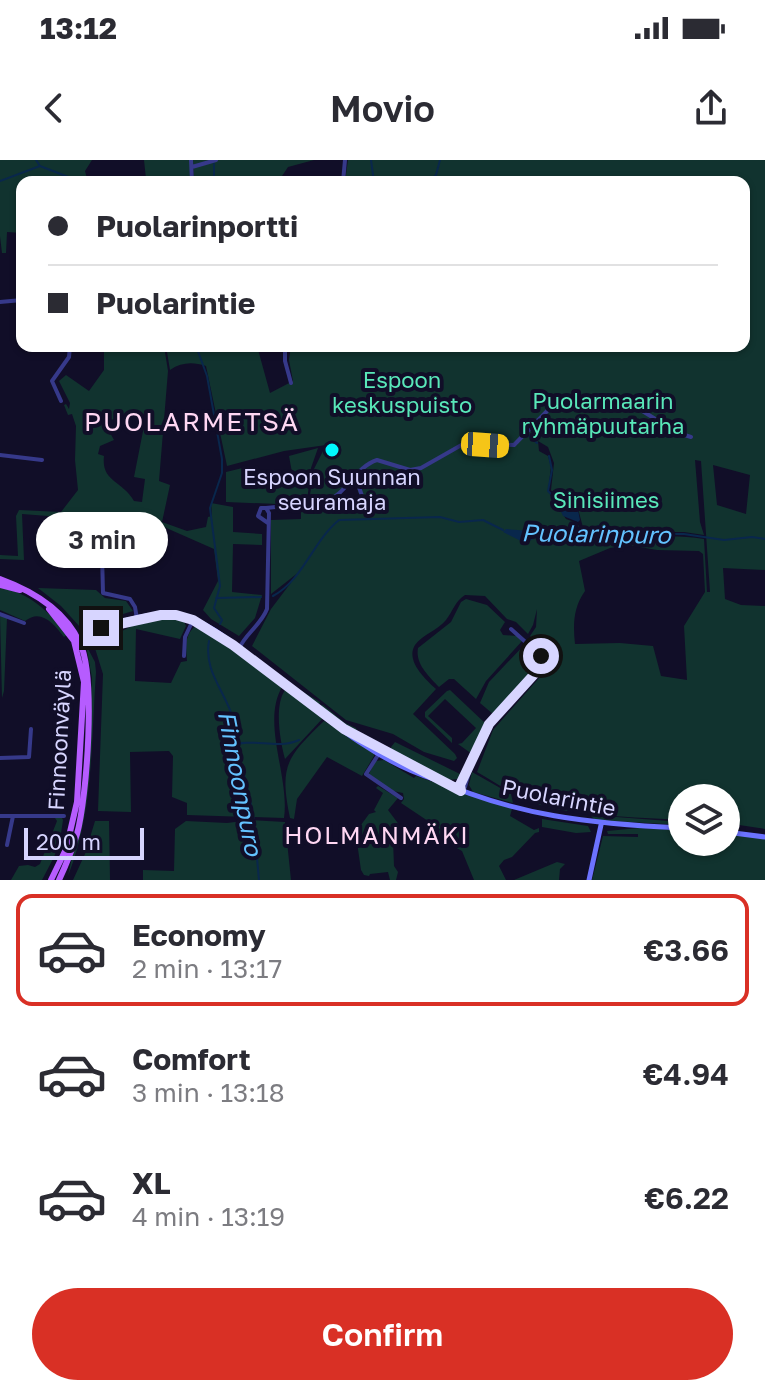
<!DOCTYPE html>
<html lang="en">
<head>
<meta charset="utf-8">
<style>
  :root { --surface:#fff; --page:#f7f7f7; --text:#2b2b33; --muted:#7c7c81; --line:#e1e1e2; --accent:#d93025 }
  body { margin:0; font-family:"Golos Text",sans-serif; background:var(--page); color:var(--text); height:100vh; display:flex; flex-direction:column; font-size:30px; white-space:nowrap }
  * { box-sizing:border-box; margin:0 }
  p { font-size:26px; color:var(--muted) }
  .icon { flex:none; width:44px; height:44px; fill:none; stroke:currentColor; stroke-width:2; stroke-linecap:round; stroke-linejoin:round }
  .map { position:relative; height:720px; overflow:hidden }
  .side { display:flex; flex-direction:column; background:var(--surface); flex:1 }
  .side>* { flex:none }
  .hud { position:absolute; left:16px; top:16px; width:734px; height:176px; border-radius:16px; box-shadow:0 2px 6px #0004; display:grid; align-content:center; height:176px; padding:0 32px; background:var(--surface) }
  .buttons { position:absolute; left:668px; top:624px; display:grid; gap:16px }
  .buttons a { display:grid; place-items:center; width:72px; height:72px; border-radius:50%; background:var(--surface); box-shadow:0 2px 6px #0004; font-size:40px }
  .scale { position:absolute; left:24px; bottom:20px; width:120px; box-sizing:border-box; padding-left:8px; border:4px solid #d7d5ff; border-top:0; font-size:22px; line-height:28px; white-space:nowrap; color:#d7d5ff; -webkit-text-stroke:6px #110e28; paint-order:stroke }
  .end { position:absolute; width:36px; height:36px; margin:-18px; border:10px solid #d7d5ff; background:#111; box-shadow:0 0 0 4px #111 }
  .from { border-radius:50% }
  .bubble { position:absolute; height:56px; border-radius:28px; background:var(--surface); box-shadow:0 2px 6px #0004; font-size:26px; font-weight:600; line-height:56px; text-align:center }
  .car { position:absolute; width:24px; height:48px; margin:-24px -12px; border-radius:10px; box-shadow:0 0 6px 2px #0007; background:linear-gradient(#f5c518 24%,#345 0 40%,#f5c518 0 76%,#345 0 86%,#f5c518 0) }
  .hud b { display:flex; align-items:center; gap:28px; height:76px; font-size:30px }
  .hud b+b { border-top:2px solid var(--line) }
  .hud i { width:20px; height:20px; background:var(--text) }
  ul { padding:14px 0 0; list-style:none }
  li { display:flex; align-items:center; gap:24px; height:112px; margin:0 16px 12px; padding:0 16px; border:4px solid transparent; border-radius:16px }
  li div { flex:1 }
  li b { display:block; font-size:30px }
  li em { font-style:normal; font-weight:600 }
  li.active { border-color:var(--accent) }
  li>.icon { width:72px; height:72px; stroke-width:1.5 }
  .primary-button { display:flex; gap:16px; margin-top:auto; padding:16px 32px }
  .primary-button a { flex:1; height:92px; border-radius:48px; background:var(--accent); color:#fff; font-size:32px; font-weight:600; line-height:92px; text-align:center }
  .status { display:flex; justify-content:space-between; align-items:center; height:56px; padding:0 40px; background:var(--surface); direction:ltr }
  .status svg { height:22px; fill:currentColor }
  header { display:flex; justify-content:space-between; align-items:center; height:104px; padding:0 32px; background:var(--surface); font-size:36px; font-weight:600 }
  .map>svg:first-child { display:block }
</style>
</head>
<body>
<div class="status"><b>13:12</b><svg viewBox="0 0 49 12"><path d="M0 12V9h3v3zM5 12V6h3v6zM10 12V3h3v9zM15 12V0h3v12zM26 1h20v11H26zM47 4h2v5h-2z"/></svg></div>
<header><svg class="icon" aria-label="back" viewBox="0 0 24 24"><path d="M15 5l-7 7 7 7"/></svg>Movio<svg class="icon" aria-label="share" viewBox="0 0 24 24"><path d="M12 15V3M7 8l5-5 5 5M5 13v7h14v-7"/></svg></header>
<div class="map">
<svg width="765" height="720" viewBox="0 0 765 720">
  <rect width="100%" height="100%" fill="#110e28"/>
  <path fill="#11332f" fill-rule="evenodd" d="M0,0h92l-7,11 3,11h-66v51l-15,-1 -1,21h-4l-2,-17z
    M144,0h46v22h-65l21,-3z
    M193,0h121l-26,7 -10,15h-84z
    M348,0h417v410l-42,-2 2,31 16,6 24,1v223l-39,-6v-25h-44v22c-43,-3 -117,-3 -156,-20 -17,-8 -33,-19 -49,-28l16,-42 55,-62 -1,-14 -17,-18 6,-9 1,-18 -4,16 -5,9 -12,-12 -9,-3 -22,-23 -20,-1c-10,6 -12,16 -19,25 -8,10 -24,15 -31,25 -10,16 11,35 21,44l-23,25 42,40 2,4 -3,3 -30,-9 -31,-18 -47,-14 -94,-74 19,-37 28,-37 -28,22v-74l30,-1v-13l8,-2 4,-33 13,-26 -42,6 -57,15 -21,-100c-13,-4 -24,-4 -36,4l-4,-24h91l13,47 23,-12 -4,-21 2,-14h453v-164h-399zM538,281l10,6 6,16 -3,27 5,8 21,7 7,26 15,-6 17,7h68l20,3 -4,-13 -5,-62 6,1 9,131h-3l-3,-53c-42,-7 -87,4 -125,-5l3,-3 -5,-8 -11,-4 -18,-28 3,-24 -3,-11 -9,-5zM713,305l37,10 -4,39 -29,-9zM350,319l5,4 7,19 -13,1 -9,-12zM628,385l29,5 42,1 4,3 2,38 -21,34 3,54 -26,-4 -8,-30 -33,-3 -45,1c-2,-19 -2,-36 10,-53l-6,-30 31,-13z
    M104,186h60l4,25 -9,110 11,4 -8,37 25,9 19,-4 2,-10 4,-1 -1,-13 22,4v25l29,2v11l-29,-1 -1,48 30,3 -7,23 -16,18 -28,-17 -8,-9 15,-29 -4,-32 -59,-26 -12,4 -38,-8 -7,5 -33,-1 -4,-6 -39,-3 2,46 -24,-1v-4l18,1 -2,-40 3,-6 42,2 17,-22 -3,-30 1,-34 -4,-12 -4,1 -4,-10 2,-1 3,5 1,-6 -11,-22 7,-6 23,16 15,-21zM125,258l20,3 -11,56 11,2 -3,23 -8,-1c-12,-21 -33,-19 -30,-45l-6,-2 2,-8 14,-6 -5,-9 -1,-11z
    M318,288l-7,20 -4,33 -29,3 -52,-2v-30l29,-7 1,24 37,-11 -4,-22z
    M0,426c31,9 48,24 67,49l-3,2c-10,-13 -23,-29 -39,-16l-25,-11z
    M38,428l58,2 9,8 21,3 7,10 -53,16 -19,-21z
    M466,439l21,6 18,17 -5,8 3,5 14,1 6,4 -37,41 -10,18 -22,-20h-5l-10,8c-10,-11 -24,-23 -21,-39l33,-26 10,-20z
    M0,455l7,3 -3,73 -2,7z
    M161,458l22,1 3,7 -6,13 -44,-10 -1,52 36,2 10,-21 6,-1c-1,-13 -3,-27 9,-35l32,19 54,42c-21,36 8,90 2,131l-97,-3v-12l-15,-6 1,-41 -4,-5 -39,1 1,60 -33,-1 5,-137 -9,-29 46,-23z
    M526,483l13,14 -1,9 -45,48 -13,-11 9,-21z
    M86,485l9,17 1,10c-5,69 -2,138 -28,204l18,-84 6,-114z
    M298,529l22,13 -1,4 4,-1 22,18 11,5 2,6 -23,-14z
    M285,530l38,28 -38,41c-5,-18 -11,-53 0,-69z
    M450,530l36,34 -14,30 -14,-10 4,-1 14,-15 -31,-29 -17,17 24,22v5l-27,-26v-5l22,-21z
    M324,561l50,31v4l-12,20 -35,-19 -30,42 -3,20 -4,-1c-11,-53 -3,-61 34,-97z
    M395,582l65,32 -2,5 -10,1 -56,-28 -1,-5z
    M384,600l30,18 2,-2 96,33 -2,7 24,14 5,-2v4l-4,1 -23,24 -8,3 -5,6 7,14h-32l-12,-29 -25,-14 3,-8 -39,-26 3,-4 -1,-6 -10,-2 -24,-17 6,-13z
    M472,612l39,22 2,9 -40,-11 -4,-7z
    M378,626l20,12 -10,12 12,16 2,11 -9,3 1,26 4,6 -2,8h-6l-2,-8 -18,2 -1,2 -5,-1 -3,-5 -6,-42 3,1 11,-15 7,-2 -2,-2 9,-17 -7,-5z
    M590,655l92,7v3l-87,-5z
    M55,658h7l1,2 -3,20 -6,17 -12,23h-31l8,-14 9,-1 7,2 5,-3 17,-43z
    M542,659l46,7 3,6 -15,1 -34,-6z
    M251,660l34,2 6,58h-148v-10l31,1 1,-42 11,-8 41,2z
    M95,661h14l1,59h-37l12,-26z
    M639,668l43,2v12h44v-9l39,6v41h-173l11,-44 35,1v-3h-30l-1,-3z
    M557,702l8,2 -5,5 -1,11h-45z"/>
  <path fill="#09274c" d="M554,336l23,9 3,15 -2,2 -15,-6z
    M599,365l20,7 -1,4 -26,5 -13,-6 3,-4z
    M506,369l36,3 2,2 -19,9 -22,-11z"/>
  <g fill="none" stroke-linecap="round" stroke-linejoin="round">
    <path stroke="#09274c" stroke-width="2" d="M36,0l4,6 41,16
      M371,0l3,22
      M214,4v18
      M0,21l40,-15
      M428,22l8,-7 4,-15
      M196,186l11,30 15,83v14l-12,35 10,78 -6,22 8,12 -2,4
      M520,268l17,15
      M549,296l3,14 -4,21 7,7
      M545,374l33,1
      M616,374h68l40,6 28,-3 13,2
      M273,436c30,-16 40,-55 66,-76l101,-3 19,5 24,-2 20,10
      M216,438l45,-1
      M209,481c-5,27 12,46 21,69 5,12 -1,21 -1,32l13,24 11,48 6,66
      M230,586c22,-9 48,4 69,-6"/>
    <path stroke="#36398a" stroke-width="4" d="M191,0l1,22
      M192,7l24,-7
      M343,22l2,-22
      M0,142l22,-2
      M285,186v15l6,22
      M61,241l-9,-20 17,-24 1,-11
      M0,295l42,5
      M353,318l6,9 7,21
      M266,348l59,-6c22,-8 30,-35 52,-42l33,10 11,-2 44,-25 49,2 36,-37 11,-5 18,-3h29l23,4 47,29 13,4
      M102,394l1,39 27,6 5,8 2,12
      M0,454l24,9
      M239,489c5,-14 22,-24 28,-40l2,-96 -3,-5h-5l-3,8 10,7
      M184,496l1,-19 8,-17
      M380,592l-14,22 35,24
      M0,598l29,-1 2,-28
      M461,631l-1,-6 7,-16 22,-45 52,-59v-9l-30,-27
      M461,631l4,-4 6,-22
      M0,656h64
      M7,685l6,-29"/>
    <path stroke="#6c73ff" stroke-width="5" d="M77,480c29,-14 66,-29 100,-25 30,4 60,32 83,50 53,41 108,94 174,114
      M80,485l38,-19
      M355,575l68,38
      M432,618c82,38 161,46 250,50
      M726,672l39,5
      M589,720l12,-55"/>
    <path stroke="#b65cff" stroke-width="6" d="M0,419c33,12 65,31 80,64 16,34 7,154 -3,191 -5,16 -11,31 -18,46
      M0,425l20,5
      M49,449l25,32 10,41 -7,120 -11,47 -15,31"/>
  </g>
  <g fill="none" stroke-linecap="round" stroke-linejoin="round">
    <path stroke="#d7d5ff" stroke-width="10" d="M101,468l60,-13h15l17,5 40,25 111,84 117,62 -1,-6 29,-61 50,-55 3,-8 -1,-5"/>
  </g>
  <circle fill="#01f8ff" stroke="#110e28" stroke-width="3" cx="332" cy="290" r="8"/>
  <g text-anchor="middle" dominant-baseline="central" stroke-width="8" stroke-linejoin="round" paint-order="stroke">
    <g font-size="22" fill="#59e7b9" stroke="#110e28">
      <text x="402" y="219">Espoon<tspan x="402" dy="25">keskuspuisto</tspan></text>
      <text x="603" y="240">Puolarmaarin<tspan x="603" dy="25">ryhmäpuutarha</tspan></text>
      <text x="606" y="339">Sinisiimes</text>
    </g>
    <g font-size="22" fill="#d7d5ff" stroke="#110e28">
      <text x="332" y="316">Espoon Suunnan<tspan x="332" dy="25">seuramaja</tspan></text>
    </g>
    <g font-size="22" fill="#d7d5ff" stroke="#110e28">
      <text transform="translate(59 580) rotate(-87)">Finnoonväylä</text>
      <text transform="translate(559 637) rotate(11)">Puolarintie</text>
    </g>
    <g font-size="24" font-style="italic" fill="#63c2ff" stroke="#110e28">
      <text transform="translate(596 373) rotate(1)">Puolarinpuro</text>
      <text transform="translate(241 623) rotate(79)">Finnoonpuro</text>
    </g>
    <g font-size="24" letter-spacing="2" fill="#ffd7f3" stroke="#110e28">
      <text x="377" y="674">HOLMANMÄKI</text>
    </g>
    <g font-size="26" letter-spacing="2" fill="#ffd7f3" stroke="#110e28">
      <text x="192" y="261">PUOLARMETSÄ</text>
    </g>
  </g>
</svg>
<div class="buttons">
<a><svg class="icon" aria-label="layers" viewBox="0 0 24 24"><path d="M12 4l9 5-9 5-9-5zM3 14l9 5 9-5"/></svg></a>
</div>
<div class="scale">200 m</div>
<i class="end from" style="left:541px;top:496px"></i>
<i class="end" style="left:101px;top:468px"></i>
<div class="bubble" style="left:36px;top:352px;width:132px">3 min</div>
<i class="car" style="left:485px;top:285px;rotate:94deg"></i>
<div class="hud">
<b><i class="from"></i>Puolarinportti</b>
<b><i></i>Puolarintie</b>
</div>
</div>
<section class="side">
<ul>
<li class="active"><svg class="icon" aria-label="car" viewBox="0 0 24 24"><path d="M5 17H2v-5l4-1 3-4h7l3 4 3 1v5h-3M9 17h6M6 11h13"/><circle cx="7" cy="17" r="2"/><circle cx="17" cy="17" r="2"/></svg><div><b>Economy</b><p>2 min · 13:17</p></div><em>€3.66</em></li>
<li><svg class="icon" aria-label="car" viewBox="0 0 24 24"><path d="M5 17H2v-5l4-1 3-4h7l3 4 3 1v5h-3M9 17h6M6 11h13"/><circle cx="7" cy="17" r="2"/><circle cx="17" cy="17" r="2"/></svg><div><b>Comfort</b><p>3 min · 13:18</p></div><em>€4.94</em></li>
<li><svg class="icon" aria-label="car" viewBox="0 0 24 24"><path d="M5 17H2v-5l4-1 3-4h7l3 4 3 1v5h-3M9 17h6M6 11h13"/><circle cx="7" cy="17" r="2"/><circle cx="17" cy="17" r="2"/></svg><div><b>XL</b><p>4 min · 13:19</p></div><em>€6.22</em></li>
</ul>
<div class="primary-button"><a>Confirm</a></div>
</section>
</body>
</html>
